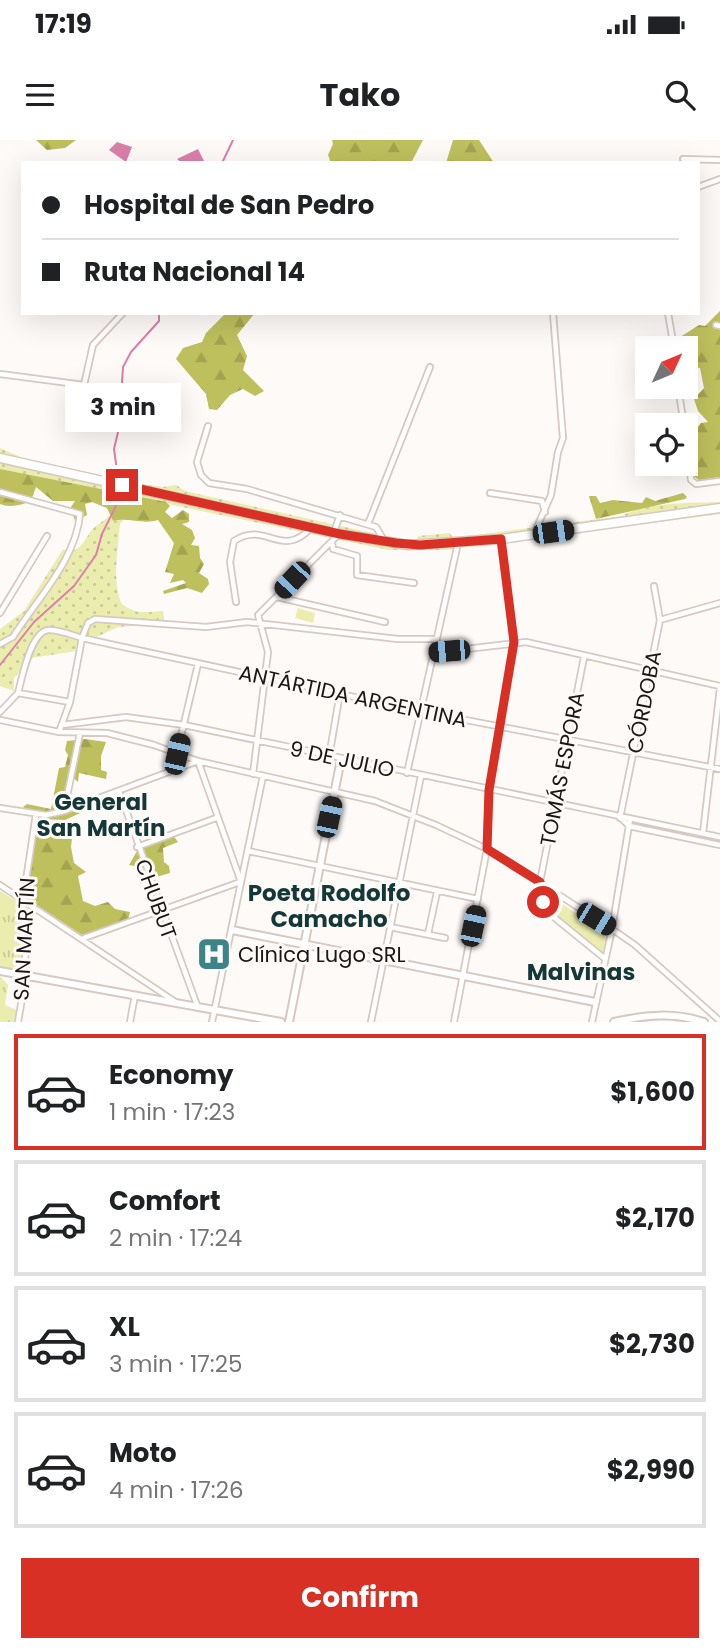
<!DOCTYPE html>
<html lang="en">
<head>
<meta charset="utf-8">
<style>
  :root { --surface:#fff; --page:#f6f6f6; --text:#202124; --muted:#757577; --line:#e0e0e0; --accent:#d93025 }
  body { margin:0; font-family:Poppins,sans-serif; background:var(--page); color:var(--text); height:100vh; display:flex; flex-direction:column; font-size:26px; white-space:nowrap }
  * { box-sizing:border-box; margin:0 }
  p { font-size:23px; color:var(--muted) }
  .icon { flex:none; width:38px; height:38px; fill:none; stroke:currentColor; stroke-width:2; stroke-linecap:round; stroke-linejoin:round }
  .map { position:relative; height:882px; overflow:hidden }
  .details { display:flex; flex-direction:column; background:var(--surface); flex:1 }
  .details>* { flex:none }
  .hud { position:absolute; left:21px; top:21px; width:679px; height:154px; border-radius:0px; box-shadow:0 7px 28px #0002; display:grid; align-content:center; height:154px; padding:0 21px; background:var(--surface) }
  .needle { width:46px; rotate:46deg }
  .controls { position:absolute; left:635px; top:196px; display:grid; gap:14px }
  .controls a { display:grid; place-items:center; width:63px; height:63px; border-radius:0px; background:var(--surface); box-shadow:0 7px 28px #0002; font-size:35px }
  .end { position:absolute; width:32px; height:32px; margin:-16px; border:9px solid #d93025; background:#fff; box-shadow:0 0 0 4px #fff }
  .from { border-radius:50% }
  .bubble { position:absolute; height:49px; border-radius:0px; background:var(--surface); box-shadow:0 7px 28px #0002; font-size:23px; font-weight:700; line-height:49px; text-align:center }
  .car { position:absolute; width:21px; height:42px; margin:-21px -10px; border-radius:9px; box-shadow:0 0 5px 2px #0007; background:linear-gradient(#222 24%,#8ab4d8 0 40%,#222 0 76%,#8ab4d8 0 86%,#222 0) }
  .hud b { display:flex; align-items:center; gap:24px; height:66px; font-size:26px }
  .hud b+b { border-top:2px solid var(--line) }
  .hud i { width:18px; height:18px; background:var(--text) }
  ul { padding:12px 0 0; list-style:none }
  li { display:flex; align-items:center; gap:21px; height:116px; margin:0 14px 10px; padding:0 7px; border:4px solid var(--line); border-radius:0px }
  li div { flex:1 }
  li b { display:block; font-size:26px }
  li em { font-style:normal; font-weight:700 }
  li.current { border-color:var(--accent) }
  li>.icon { width:63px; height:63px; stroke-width:1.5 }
  .primary-button { display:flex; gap:14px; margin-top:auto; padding:14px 21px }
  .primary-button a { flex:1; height:80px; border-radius:0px; background:var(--accent); color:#fff; font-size:28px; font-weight:700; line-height:80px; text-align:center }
  .status { display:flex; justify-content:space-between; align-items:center; height:49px; padding:0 35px; background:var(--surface); direction:ltr }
  .status svg { height:19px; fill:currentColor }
  header { display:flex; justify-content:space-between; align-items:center; height:91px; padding:0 21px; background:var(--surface); font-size:32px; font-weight:700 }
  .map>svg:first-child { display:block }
</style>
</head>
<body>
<div class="status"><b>17:19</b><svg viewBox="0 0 49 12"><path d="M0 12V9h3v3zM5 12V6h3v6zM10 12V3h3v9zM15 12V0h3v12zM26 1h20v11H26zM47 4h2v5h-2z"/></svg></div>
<header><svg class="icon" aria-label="menu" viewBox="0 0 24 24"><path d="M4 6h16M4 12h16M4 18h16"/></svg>Tako<svg class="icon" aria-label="search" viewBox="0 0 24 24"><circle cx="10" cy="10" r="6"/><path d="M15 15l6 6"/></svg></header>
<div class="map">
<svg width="720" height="882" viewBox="0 0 720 882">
  <defs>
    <pattern id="grass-dots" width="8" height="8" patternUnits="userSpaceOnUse" patternTransform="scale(1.75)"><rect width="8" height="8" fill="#ebedaf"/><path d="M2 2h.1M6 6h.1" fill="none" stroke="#c9ca96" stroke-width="1.8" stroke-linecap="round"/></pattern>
    <pattern id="forest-firs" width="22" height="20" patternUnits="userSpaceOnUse" patternTransform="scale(1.75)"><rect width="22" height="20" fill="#bebf5d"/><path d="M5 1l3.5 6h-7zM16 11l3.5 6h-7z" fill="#a3a350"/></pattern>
    <pattern id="park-tufts" width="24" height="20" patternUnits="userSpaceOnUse" patternTransform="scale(1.75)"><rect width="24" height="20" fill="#ebedaf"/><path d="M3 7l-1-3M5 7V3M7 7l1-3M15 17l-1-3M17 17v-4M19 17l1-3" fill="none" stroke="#c9ca96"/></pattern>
  </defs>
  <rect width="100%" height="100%" fill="#fdfaf8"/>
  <path fill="url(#grass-dots)" d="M0,308l23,10 112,25 28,4 13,-2 9,6 214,48h18l1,-3 32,-3 3,5 169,-22c22,-14 72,-13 98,-14v12l-275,36h-57l-388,-81z
    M109,376l4,5 12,-3 -5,6c-2,27 -8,54 1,79 13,12 25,9 42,8l2,13 -47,3 -26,12 -10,-1 -6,8 1,5 -46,7 -17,20v13l-14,-5v-57l24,-18 39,-62c15,7 21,-8 28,-18 5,-6 13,-10 18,-15z"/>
  <path fill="url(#forest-firs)" d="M36,0h40l-11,8 -18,2z
    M332,0h91l-12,23h-80l-3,-8 5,-11z
    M453,0h26l15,23h-48z
    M720,171v166l-21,3 -6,-4 -5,-37 13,-16 7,-1 -10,-11 -4,-12 10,-11 -4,-20 -14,-4v-16h-15v-5l28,-18 6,1z
    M226,173h29l-18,22 10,21 -4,14 21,21 -9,5 -12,-7 -13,6 -13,15 -8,-1 -3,-15 -30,-35 7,-11 19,-6 4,-9z
    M0,329l166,33 4,4 -5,6 7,6 11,-8 6,4v8l-7,2 10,6 3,8 -4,7 8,1 1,12 4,6 -5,9 9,6 1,5 -7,9 -15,-5 -23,6 -1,-3 23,-8 -3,-3 -13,3 4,-9 -9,-2 9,-29 -16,-23c-15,5 -29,-3 -45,1l-6,-13 -15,-6 -7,2 2,11 -12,6 -4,-14 4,-6h-22l-17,-14 -5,14c-9,4 -22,7 -31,3z
    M683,353l4,4 -2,2 -89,20 -7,-23h7l4,7 13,-3 29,3 4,-6 9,4z
    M85,599l21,3 -5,14v14l6,2 -1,7 -27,-6 -1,9 -10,-9 -5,36 22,-3 2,4 -22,10 -23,-1 -3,9 14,-2 9,5 11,-1 -2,17 3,16 12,9 -8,4 5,25 12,5 13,-4 7,7 15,3 -2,9 -46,14 -56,-37 13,-80 -16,-11 4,-3 24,5 8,-41 6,-1 3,-12 -3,-5 2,-9z
    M173,695l5,7 -15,6 1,14 5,4 1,7 -17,5 -8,-10 -16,-3 8,-14z"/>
  <path fill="url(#park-tufts)" d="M0,751l21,13 4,66 -4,3 -21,-5z
    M545,752l63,43 -5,17c-19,-14 -56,-34 -58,-60z
    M0,836l8,9 -3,20 12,5 -3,12h-14z"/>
  <path fill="#ebedaf" d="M298,468l17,5 -2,10 -18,-5z"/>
  <path fill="#da80aa" d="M117,2l15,5 -6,15 -17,-12z
    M198,9l7,14h-23l-5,-4z"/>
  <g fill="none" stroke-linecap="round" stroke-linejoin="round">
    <path stroke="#da80aa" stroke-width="2" d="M222,23l11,-23
      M117,331l-3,-22 5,-21 4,-61 8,-15 28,-31v-8
      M0,525l34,-43 40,-36 22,-31 6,-21 14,-28 -2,-6"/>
    <g stroke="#d7c9c1" stroke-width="8">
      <path id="minor" d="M683,19l37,1
        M698,47l22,-8
        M668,173l6,35
        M716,185l4,1
        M0,234l84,11 9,-40 30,-32
        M678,247l6,38
        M208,286l-11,36 4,13 8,8 38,6 129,38 8,13
        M686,306l5,34 5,4 24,-3
        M0,352l80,22c-4,46 -43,85 -67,123l-13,7
        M490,353l52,8 3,11
        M368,384l62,-157
        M334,392l6,-17
        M534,394l17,-39 7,-43 5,-14 -10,-125
        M332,403l1,6 24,7v19l57,8
        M277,457l108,25
        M236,462l-6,-40 4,-21c32,-21 47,19 77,-13
        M0,473l47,-77
        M660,480l60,-17
        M432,513l94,-11 194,44
        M584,517l-44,225 5,28 59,48
        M18,553c4,-15 13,-63 31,-63 11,0 23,5 33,8l6,-15 7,-4 111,8 41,-5 151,17h37
        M0,572l18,-19 52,9
        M0,580l59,12 48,1 47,12 44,16 177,40 61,24 51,24 125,80 23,16 85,76
        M62,585l64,-8 58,8 536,112
        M59,592l11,-30 12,-64 337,73 301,58
        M177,613l21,-89
        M329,617l11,-64
        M407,633l51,-230
        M253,634l15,-122 -10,-37 81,-81
        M119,651l78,214
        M0,668l46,7 18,-4 134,-50 43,121
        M64,671l16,-78
        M620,678l40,-198 -6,-34
        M621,678l8,8 91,19
        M703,693l17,-145
        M137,707l79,-29
        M248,711l230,48
        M0,745l174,116
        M390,787l55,11
        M428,794l9,-42
        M84,798l156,-56
        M18,882l8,-47 -3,-75 13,-86
        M130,882l5,-27
        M212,882l51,-246
        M371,882l50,-246
        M454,882l33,-173 2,-59 25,-148 -13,-102
        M592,882l20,-93 18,-110"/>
    </g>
    <g stroke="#d7c9c1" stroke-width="10">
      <path id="secondary" d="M232,790l363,72
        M0,831l281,51
        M289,882l52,-263
        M614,882c31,-7 59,-10 90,0"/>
    </g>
    <g stroke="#d7c9c1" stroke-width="11">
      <path id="trunk" d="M0,318l340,76 68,11 93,-6 219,-31"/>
    </g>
    <use href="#minor" stroke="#fff" stroke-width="4.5"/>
    <use href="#secondary" stroke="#fff" stroke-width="6"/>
    <use href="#trunk" stroke="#fff" stroke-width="8"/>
  </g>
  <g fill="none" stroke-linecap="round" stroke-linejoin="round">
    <path stroke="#d93025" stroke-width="9" d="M122,345l218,49 56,9 24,2 81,-6 13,103 -25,148 -2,59 53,33 3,20"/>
  </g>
  <defs>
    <g id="hospital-square" transform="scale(1.75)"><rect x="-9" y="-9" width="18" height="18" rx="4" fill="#3c8487" stroke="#fdfaf8"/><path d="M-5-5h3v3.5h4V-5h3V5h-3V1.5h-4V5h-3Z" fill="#fff"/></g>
  </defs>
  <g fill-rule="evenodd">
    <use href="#hospital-square" x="214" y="814"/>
  </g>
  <g text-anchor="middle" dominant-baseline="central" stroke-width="6" stroke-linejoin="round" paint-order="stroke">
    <g font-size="21" fill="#1c1714" stroke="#fdfaf8">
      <text transform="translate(353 556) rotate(12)">ANTÁRTIDA ARGENTINA</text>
      <text transform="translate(644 562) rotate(-79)">CÓRDOBA</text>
      <text transform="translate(342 619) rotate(12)">9 DE JULIO</text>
      <text transform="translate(562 629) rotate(-79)">TOMÁS ESPORA</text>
      <text transform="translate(156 759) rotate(70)">CHUBUT</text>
      <text transform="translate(24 799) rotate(-87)">SAN MARTÍN</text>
    </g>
    <g font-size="21" fill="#1c1714" stroke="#fdfaf8" text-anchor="start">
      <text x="238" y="814">Clínica Lugo SRL</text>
    </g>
    <g font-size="23" font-weight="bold" fill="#143738" stroke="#fdfaf8">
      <text x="101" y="662">General<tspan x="101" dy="26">San Martín</tspan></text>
      <text x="329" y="753">Poeta Rodolfo<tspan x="329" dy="26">Camacho</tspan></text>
      <text x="581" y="832">Malvinas</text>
    </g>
  </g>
</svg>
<div class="controls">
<a><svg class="needle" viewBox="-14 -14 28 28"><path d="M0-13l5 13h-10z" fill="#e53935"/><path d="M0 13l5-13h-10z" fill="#757577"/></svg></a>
<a><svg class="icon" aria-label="locate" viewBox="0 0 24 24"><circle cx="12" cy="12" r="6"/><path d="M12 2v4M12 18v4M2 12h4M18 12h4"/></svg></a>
</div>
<i class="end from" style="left:543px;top:762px"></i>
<i class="end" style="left:122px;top:345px"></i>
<div class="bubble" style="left:65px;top:243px;width:116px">3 min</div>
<i class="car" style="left:553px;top:392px;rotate:82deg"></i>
<i class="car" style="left:292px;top:440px;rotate:223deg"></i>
<i class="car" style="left:449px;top:511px;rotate:265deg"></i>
<i class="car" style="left:177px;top:614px;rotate:13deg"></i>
<i class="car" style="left:329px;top:677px;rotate:12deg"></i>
<i class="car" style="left:596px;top:779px;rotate:121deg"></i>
<i class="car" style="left:473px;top:786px;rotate:12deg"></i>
<div class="hud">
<b><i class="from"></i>Hospital de San Pedro</b>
<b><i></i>Ruta Nacional 14</b>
</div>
</div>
<section class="details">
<ul>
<li class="current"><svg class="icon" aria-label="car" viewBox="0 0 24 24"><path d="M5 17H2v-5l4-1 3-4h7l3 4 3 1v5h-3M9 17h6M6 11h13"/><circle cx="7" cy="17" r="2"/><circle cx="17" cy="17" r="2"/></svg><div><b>Economy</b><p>1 min · 17:23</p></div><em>$1,600</em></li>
<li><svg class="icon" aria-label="car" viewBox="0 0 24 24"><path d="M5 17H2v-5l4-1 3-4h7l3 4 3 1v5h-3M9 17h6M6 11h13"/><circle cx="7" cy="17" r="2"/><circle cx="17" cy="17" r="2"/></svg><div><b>Comfort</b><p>2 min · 17:24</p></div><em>$2,170</em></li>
<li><svg class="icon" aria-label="car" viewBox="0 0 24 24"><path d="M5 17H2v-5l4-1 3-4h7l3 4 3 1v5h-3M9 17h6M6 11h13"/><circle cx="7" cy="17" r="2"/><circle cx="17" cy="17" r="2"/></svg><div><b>XL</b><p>3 min · 17:25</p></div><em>$2,730</em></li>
<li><svg class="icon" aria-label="car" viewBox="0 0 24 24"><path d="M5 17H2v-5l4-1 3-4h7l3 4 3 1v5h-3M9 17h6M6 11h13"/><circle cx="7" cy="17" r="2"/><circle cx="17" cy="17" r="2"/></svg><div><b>Moto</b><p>4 min · 17:26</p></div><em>$2,990</em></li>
</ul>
<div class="primary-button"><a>Confirm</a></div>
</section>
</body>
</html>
